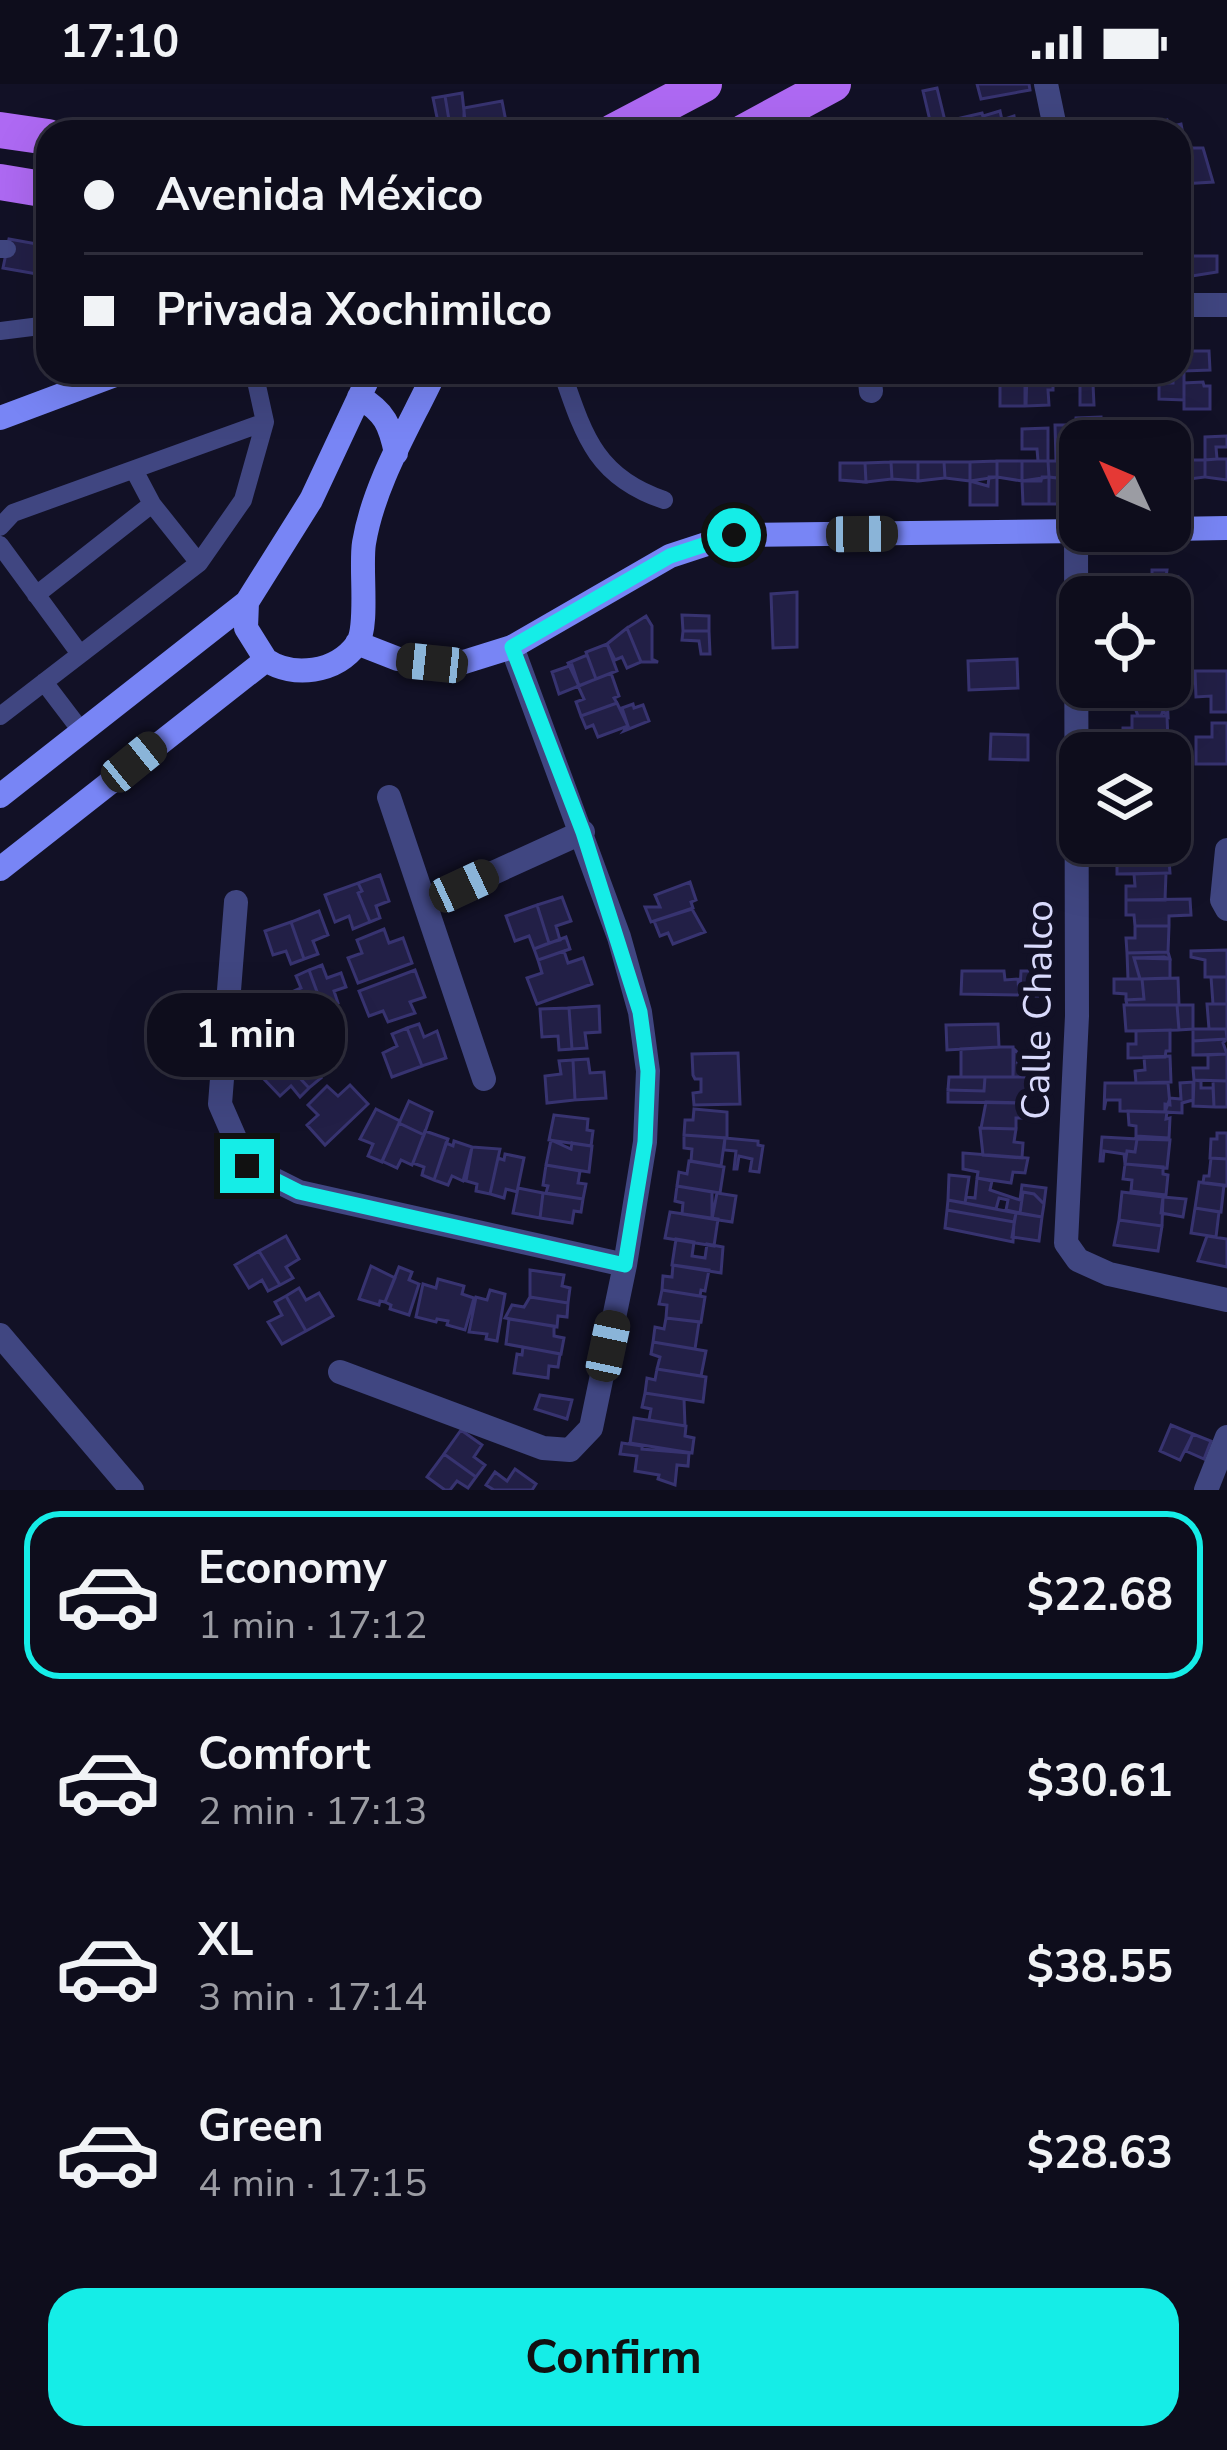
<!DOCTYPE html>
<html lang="en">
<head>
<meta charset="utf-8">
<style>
  :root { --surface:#0e0d1c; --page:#171625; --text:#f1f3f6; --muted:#9b9ca3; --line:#2e2d3b; --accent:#15ede7 }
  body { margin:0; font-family:"Nunito Sans",sans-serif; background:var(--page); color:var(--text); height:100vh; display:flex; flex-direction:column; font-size:45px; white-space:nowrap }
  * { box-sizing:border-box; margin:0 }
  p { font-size:39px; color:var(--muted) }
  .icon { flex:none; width:66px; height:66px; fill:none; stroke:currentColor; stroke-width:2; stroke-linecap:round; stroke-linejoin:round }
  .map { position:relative; height:1406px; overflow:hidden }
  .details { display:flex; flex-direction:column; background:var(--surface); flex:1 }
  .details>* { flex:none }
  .guide { position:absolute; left:36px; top:36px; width:1155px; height:264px; border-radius:36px; box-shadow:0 12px 48px #0002,0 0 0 3px var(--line); display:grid; align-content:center; height:264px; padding:0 48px; background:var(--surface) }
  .needle { width:78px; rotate:314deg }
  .tools { position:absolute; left:1059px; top:336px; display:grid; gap:24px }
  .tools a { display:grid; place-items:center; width:132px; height:132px; border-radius:24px; background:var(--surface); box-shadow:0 12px 48px #0002,0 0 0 3px var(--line); font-size:60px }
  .end { position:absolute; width:54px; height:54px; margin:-27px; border:15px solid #15ede7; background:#111; box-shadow:0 0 0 6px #111 }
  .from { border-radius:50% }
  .bubble { position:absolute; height:84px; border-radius:36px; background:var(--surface); box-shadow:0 12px 48px #0002,0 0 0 3px var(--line); font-size:39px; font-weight:700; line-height:84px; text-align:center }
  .car { position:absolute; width:36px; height:72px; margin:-36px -18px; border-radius:15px; box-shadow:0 0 9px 3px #0007; background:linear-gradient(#222 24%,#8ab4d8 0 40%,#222 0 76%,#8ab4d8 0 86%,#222 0) }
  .guide b { display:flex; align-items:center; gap:42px; height:114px; font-size:45px }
  .guide b+b { border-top:3px solid var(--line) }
  .guide i { width:30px; height:30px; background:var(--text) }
  ul { padding:21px 0 0; list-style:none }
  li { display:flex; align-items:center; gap:36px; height:168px; margin:0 24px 18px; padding:0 24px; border:6px solid transparent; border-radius:36px }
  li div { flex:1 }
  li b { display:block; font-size:45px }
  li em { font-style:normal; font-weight:700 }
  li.selected { border-color:var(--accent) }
  li>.icon { width:108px; height:108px; stroke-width:1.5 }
  .button { display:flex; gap:24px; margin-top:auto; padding:24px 48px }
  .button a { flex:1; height:138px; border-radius:36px; background:var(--accent); color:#111; font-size:48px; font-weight:700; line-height:138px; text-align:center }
  .status { display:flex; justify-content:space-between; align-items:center; height:84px; padding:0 60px; background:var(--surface); direction:ltr }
  .status svg { height:33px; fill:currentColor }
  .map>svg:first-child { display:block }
</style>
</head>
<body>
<div class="status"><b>17:10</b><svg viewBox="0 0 49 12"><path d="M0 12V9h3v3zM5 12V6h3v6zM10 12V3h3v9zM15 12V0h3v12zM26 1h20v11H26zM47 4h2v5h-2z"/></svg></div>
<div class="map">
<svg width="1227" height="1406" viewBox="0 0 1227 1406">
  <rect width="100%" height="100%" fill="#121126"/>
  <path fill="#221f46" stroke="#373370" stroke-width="3" d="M1029,0l1,6 -49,9 -4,-15z
    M937,4l8,33 -14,4 -8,-34z
    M462,9l4,36 -15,3 -6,-36z
    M445,12l6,36h-11l-7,-34z
    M502,17l6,31h-44v-24z
    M1000,27l2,9 12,-4 3,16h-30l-4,-16z
    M982,29l5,19h-55l-1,-7z
    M331,35l2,13h-39l-2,-7z
    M1167,36l2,7 12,-3 2,10 -68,-2z
    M1187,64h16l10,34 -31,2 -2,-35z
    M9,155l39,7v30l-45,-8z
    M1192,172h25v16l-25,4z
    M1191,267h18l1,19 -26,1v-18z
    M1184,287v29l-25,-1v-16h14v-11z
    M1000,288h25v34h-25z
    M1027,288l4,3 8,-3v9l-4,3h18v6h-5l1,15 -23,1z
    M1080,288h26v12h-13l1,21h-14z
    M1203,298l1,4h6v23h-26v-26z
    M1101,333v22l-21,2v6h-5l1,-29z
    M1055,341h14v23h-8v13h-5z
    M1048,344v33h-10l-1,-12h-15v-20z
    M1227,352v11h-11l1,12 -12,1v-23z
    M1217,375h10v21l-22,-3v-17z
    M1181,376h24v17l-24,3z
    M997,377h25v20l-25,-4z
    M997,377v16l-27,4v-19z
    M1022,377h26l1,16 -27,4z
    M1048,377h28l-1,19 -26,-3z
    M891,378h27v19l-26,-2z
    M891,378l1,17 -26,3 -1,-19z
    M918,378h26l1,16 -27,3z
    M944,378h26v19l-25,-3z
    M840,379h25l1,19 -26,-2z
    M989,393h8v28h-27v-24l18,5z
    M1042,393h7v27h-26l-1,-23h19z
    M1049,393l23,3 -3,24h-20z
    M1152,486h15l-1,7h12v27h-8v-7h-18z
    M797,508v55l-24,1 -2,-54z
    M1170,520h8v45h-8z
    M682,531l27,1v15h-26z
    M646,532l6,10v33l6,3h-17l-14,-34z
    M627,544l14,34 -14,6 -5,-11 -7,3 -8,-16z
    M683,547h26l1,23h-9l-2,-13 -17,-1z
    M607,560l10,27 -21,8 -10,-27z
    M587,571l9,24 -17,7 -11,-23z
    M1017,575l1,29 -49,2 -1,-29z
    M572,581l7,21 -20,8 -7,-22z
    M1195,587h32v41h-16v-16l-15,1z
    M611,589l8,23 -5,2 3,5 -36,13 -5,-14 8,-3 -6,-13z
    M1132,603h19v12h16l1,17 -5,-5 -2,5h-23l-4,-11h-9v-14h7z
    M617,619l11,23 -30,11 -5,-12 -7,3 -5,-12z
    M633,620l1,4 9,-3 6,16 -25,10 4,-5 -6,-18z
    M1132,632h35l1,26 -45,1v-15h9z
    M1212,639h15v41h-31v-27h16z
    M991,650l37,1v25l-38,-1z
    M1162,658l5,11h-43l-1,-10z
    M1168,763l2,26 -53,1v-16h5v-10z
    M1166,789l-1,27h-39v-14h9l-1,-12z
    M380,791l9,26 -13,5 4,12 -10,4 -12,-29 4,-2 -4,-8z
    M690,798l6,18 -5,2 2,6 -42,14 -6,-15h15l-5,-12z
    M358,799l4,8 -4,2 12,29 -17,7 -4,-13 -14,6 -10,-27z
    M562,813l9,24 -15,5 4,14 -11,3 -12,-38z
    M1190,815l1,16 -22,1v10h-34l-1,-11h-8v-15z
    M537,821l12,38 -15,6 -5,-13 -14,5 -9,-25z
    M692,825l13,23 -32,12 -5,-11 -8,3 -6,-15z
    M319,827l9,24 -15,6 5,13 -14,5 -13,-37z
    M291,838l13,37 -13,5 -5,-13 -13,4 -8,-24z
    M1135,842h34l-1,26 -41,1 -1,-15h9z
    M384,845l5,14 14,-5 9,25 -54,20 -10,-25 14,-5 -5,-13z
    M566,853l4,12 -32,11 -4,-11z
    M1227,866v27h-22v-17l-14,-3v-6z
    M564,867l4,12 15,-5 9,26 -55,20 -10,-26 15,-5 -4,-13z
    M1168,868l2,7 -36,-1 6,21h-12l-1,-26z
    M1164,873l6,2v19l-30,1 -6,-21z
    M322,881l5,13 14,-5 5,14 -12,4 4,12 -15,5 -14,-38z
    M309,886l14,38 -28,9 -8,-23 14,-6 -5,-12z
    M415,886l10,27 -15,5 5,11 -27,9 -5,-11 -14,5 -10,-25z
    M962,887h42l1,9 13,-1 1,16 -58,-1z
    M1021,887h29l1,25h-19v-7h-12z
    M1211,893h16v27h-14z
    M1178,894l1,27h-52l-1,-5 18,-1 -2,-20z
    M1114,895h28l2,20 -18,1v-6l-12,-1z
    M1207,920h20v25h-18z
    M1124,921h53l2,25 -53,1z
    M1177,921h16v24l-14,1z
    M599,922l1,26 -15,1 2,15 -15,1 -3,-41z
    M569,924l3,41 -13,1 -1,-14 -16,1 -2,-28z
    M419,940l5,13 13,-6 9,27 -24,8 -15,-38z
    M998,940l1,23 -52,3 -1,-25z
    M407,944l15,38 -30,11 -9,-24 14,-7 -5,-12z
    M1193,945h33l1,10 -34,2z
    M1170,946v21h-4l-1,6 -37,1v-14h8v-13z
    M304,954l18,18 -12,11 11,11 -12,10 -27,-29z
    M1227,955l-4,4 4,11 -34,1v-14z
    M999,963h14v30h-52v-28z
    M1014,965l7,7 -3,6h32v15h-37z
    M738,969l2,51 -46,1 -1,-12 8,-1v-13h-6l-2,-4 -1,-21z
    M1227,970v27l-33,-1 -1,-12h15v-13z
    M1170,972l1,26 -35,1 -1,-12 10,-1 -1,-13z
    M282,975l27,29 -9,9 -9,-11 -11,10 -18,-19z
    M588,975l2,14 14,-1 2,26 -31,2 -2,-40z
    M573,976l2,40 -28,3 -2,-27 16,-2 -2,-13z
    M949,993h36l-1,14 -36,-1z
    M985,993h65v12l-18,1 -13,13 -71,-1v-12l36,1z
    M1194,996l7,1v7h12l1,19 -21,-1z
    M1213,997h14v26h-13z
    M1193,998v18l-11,3v10l-17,-1 5,-14 11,1 -1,-16z
    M1105,999h63l2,22 -5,-1v8l-45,-1v-11h-14l-2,10z
    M350,1001l18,19 -43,41 -18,-20 11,-10 -10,-10 19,-19 11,10z
    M409,1017l23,11 -8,23 -25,-12z
    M986,1018l42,1v15h-12v11l-35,-1z
    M376,1025l24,12 -18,41 -14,-6 5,-12 -13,-5z
    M694,1025l33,3v26l-43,-3 1,-15h8z
    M1128,1027l39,1 -1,7 4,-1 -1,20 -33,-2v-10l-7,-1z
    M554,1031l34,4 -1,11 6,1 -2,15 -42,-6z
    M399,1039l25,12 -12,30 -11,-5 -4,8 -15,-7z
    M980,1044l36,1 -2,13 9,1 -1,15 -39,-3z
    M425,1047l23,8 -14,41 -12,-5 2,-8 -11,-4z
    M1217,1049h10v26l-17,-1 1,-19h6z
    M684,1051l41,3 -4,28 -30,-5 1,-12 -8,-1z
    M1102,1053l35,2 -2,13 -8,-1 -2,13 -1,-10 -20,-3 -1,10h-3z
    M725,1054l33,3v4l5,1 -4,26 -9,-1 2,-12 -13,-3 -2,13h-3l2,-18 -12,-1z
    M1137,1055l33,1 -3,28 -42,-4 2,-13 8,1z
    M551,1056l20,9 1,-6 20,3 -3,26 -43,-7z
    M454,1057l18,6 -9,34 -11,-5 -4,9 -14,-5 12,-37 7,3z
    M472,1063l28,2 -10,45 -14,-3 1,-7 -11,-3z
    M963,1069l65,5 -3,15 -12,-1 -2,11 -34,-5 1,-6 -15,-3z
    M505,1070l19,4 -7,34 -11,-3 -2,9 -14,-4 8,-36 6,2z
    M1211,1074l16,1v27l-24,-3 1,-7h5z
    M689,1077l35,6 -4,26 -43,-7 2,-14 8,2z
    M1125,1080l38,3v7l5,1 -2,20 -35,-4 1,-11 -9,-1z
    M546,1081l34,6 -2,12 8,1 -3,15 -37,-6 2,-7 -5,-1z
    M949,1091l20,2 -4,26 -17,-3z
    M977,1094l15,3 -2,9 30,10 2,-15 24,3 -2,16 -10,-10 -11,-2 -3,21 -14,-3 2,-10 -9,-2 -3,11 -31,-6 1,-6 9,1z
    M1199,1098l25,3 -3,27 -26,-4z
    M677,1102l35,6v27l-30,-5 1,-11 -8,-2z
    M518,1104l25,5 -3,25 -27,-5z
    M1023,1108l11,2 10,10 -2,13 -22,-4z
    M1122,1108l41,5 -1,29 -43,-6z
    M543,1109l40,6 -2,13 -7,-1 -2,12 -32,-5z
    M717,1109l19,3 -4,26 -20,-3z
    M1163,1113l23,2 -3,18 -22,-4z
    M948,1116l68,13 -2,9 -67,-12z
    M1195,1124l24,4 -3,25 -25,-4z
    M947,1126l67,12 -1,20 -68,-14z
    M670,1128l48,7 -4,27 -49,-8z
    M1016,1129l26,4 -3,24 -27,-4z
    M1119,1136l43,6 -4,25 -44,-6z
    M286,1152l13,23 -13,8 7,11 -13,7 -21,-34z
    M1207,1152l20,3v28l-29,-6z
    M676,1155l18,3 -2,14 13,2 2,-14 16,3 -2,26 -49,-8z
    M259,1167l21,34 -12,6 -6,-11 -13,8 -14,-23z
    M673,1181l36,5 -4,21 -4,-1 -1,6 -38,-6 1,-14 9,1z
    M371,1182l24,12 -10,24 -5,-1 -1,4 -20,-6z
    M399,1183l13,5 -3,8 10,4 -10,31 -19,-6 1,-4 -6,-3z
    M530,1186l34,5 -2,11 8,2 -2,15 -38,-6z
    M438,1195l26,7 -2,8 12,4 -9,32 -18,-5 1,-4 -11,-2 -1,3 -20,-5 7,-33 13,4z
    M299,1204l7,12 13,-7 14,23 -27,15 -20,-35z
    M490,1206l15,4 -8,47 -11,-2 1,-5 -18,-2 7,-35 11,3z
    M662,1206l43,7 -4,25 -35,-4 1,-13 -8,-1z
    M286,1212l20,35 -24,13 -14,-22 14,-7 -7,-13z
    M530,1213l38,6 -1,14 -9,-1 -1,11 -52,-9 7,-13 12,2z
    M666,1234l33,4 -4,27 -42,-7 2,-15 9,2z
    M509,1235l45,7v10l10,2 -3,16 -55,-10z
    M653,1258l53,9 -5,25 -44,-7 3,-12 -9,-3z
    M523,1263l37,7 -2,13 -9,-1 -1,12 -34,-5 3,-19 5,1z
    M657,1285l49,8 -3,25 -58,-9 2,-15 8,2z
    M645,1309l39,6 1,27 -36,-6 2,-11 -9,-2z
    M540,1311l32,5 -5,19 -32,-10z
    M634,1334l52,8 -1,10 9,2 -2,15 -62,-10z
    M1171,1341l22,9 -13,26 -20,-9z
    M461,1346l21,15 -8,12 11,8 -9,12 -32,-23z
    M1193,1350l18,7 -7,18 -18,-8z
    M622,1359l20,3v3l47,4 -1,13 -11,-1 -2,20 -17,-6 1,-4 -24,-4 2,-15 -17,-2z
    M444,1370l32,23 -8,11 -11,-7 -7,9h-5l-18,-13z
    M515,1385l21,15 -4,6h-38l-8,-5 9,-13 12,9z"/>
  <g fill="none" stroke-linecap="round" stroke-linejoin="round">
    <path stroke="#404681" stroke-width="18" d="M0,165h7
      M0,247l48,-6
      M562,288c22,64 34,105 102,128
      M134,386l18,34 47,59
      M0,443l13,-14 252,-91
      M0,461l80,109
      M36,511l116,-91
      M44,598l38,50
      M0,632l199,-153 44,-63 22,-78 -11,-50"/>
    <path stroke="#404681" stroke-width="24" d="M1046,0l10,48
      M1179,221h48
      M869,288l2,19
      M1076,447l1,485 -11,227 12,17 31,14 118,26
      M389,713l95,282
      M1227,766l-5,50 5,9
      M236,818l-16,202 27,62 52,26 326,73
      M425,820l158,-72
      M0,1251l132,155
      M340,1288l203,76 27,2 21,-22 34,-163 20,-123 3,-71 -8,-59 -21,-75 -107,-290
      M1206,1406l21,-53"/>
    <path stroke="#7885f5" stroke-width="24" d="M359,313c26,15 31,28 37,56
      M0,334l123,-46
      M1170,445l57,-1
      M247,518l-1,26 20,32
      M357,559l41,16 66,3 48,-15 158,-91 64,-21 350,-4
      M0,712l247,-194 64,-102 60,-128
      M0,785l266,-209c27,18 70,13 91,-16 12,-17 3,-77 7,-101 10,-60 45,-116 71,-171"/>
    <path stroke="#ae69f3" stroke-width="36" d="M0,46l48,7
      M613,48l91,-48
      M744,48l89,-48
      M0,98l48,8"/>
  </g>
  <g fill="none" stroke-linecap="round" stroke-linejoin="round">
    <path stroke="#15ede7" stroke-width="15" d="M247,1082l52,26 326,73 20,-123 3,-71 -8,-59 -57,-180 -71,-185 158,-91 64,-21"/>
  </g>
  <g text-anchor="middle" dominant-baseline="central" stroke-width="12" stroke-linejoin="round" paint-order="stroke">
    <g font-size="39" fill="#d9dafc" stroke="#121126">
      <text transform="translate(1038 926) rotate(-89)">Calle Chalco</text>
    </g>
  </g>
</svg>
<div class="tools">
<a><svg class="needle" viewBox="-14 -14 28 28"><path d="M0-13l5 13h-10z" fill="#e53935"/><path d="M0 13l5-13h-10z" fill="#9b9ca3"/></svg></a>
<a><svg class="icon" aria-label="locate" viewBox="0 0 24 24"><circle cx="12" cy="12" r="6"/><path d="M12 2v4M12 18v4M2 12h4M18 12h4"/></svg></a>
<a><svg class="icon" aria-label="layers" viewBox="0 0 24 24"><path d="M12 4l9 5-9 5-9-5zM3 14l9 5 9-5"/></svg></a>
</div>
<i class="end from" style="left:734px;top:451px"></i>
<i class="end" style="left:247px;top:1082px"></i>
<div class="bubble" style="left:147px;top:909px;width:198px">1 min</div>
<i class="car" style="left:862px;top:450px;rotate:89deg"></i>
<i class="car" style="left:432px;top:579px;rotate:276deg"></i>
<i class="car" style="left:134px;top:678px;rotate:51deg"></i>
<i class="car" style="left:464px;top:802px;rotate:65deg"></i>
<i class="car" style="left:608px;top:1262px;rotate:12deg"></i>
<div class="guide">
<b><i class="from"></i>Avenida México</b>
<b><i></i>Privada Xochimilco</b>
</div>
</div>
<section class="details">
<ul>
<li class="selected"><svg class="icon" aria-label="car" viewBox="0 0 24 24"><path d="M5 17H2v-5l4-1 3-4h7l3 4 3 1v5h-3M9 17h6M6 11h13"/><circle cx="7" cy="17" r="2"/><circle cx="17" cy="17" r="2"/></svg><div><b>Economy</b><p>1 min · 17:12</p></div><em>$22.68</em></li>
<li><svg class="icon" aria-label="car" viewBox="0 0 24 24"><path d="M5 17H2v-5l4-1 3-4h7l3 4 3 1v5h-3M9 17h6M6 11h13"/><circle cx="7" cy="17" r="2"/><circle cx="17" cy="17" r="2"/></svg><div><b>Comfort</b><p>2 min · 17:13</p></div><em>$30.61</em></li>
<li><svg class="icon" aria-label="car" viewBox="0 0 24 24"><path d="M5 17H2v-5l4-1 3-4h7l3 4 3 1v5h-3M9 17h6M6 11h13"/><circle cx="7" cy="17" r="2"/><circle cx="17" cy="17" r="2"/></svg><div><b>XL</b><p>3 min · 17:14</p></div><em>$38.55</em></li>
<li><svg class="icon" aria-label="car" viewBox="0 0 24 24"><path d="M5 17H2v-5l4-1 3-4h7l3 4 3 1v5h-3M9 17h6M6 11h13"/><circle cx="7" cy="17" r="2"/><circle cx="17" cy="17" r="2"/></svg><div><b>Green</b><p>4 min · 17:15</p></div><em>$28.63</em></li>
</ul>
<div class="button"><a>Confirm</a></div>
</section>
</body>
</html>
